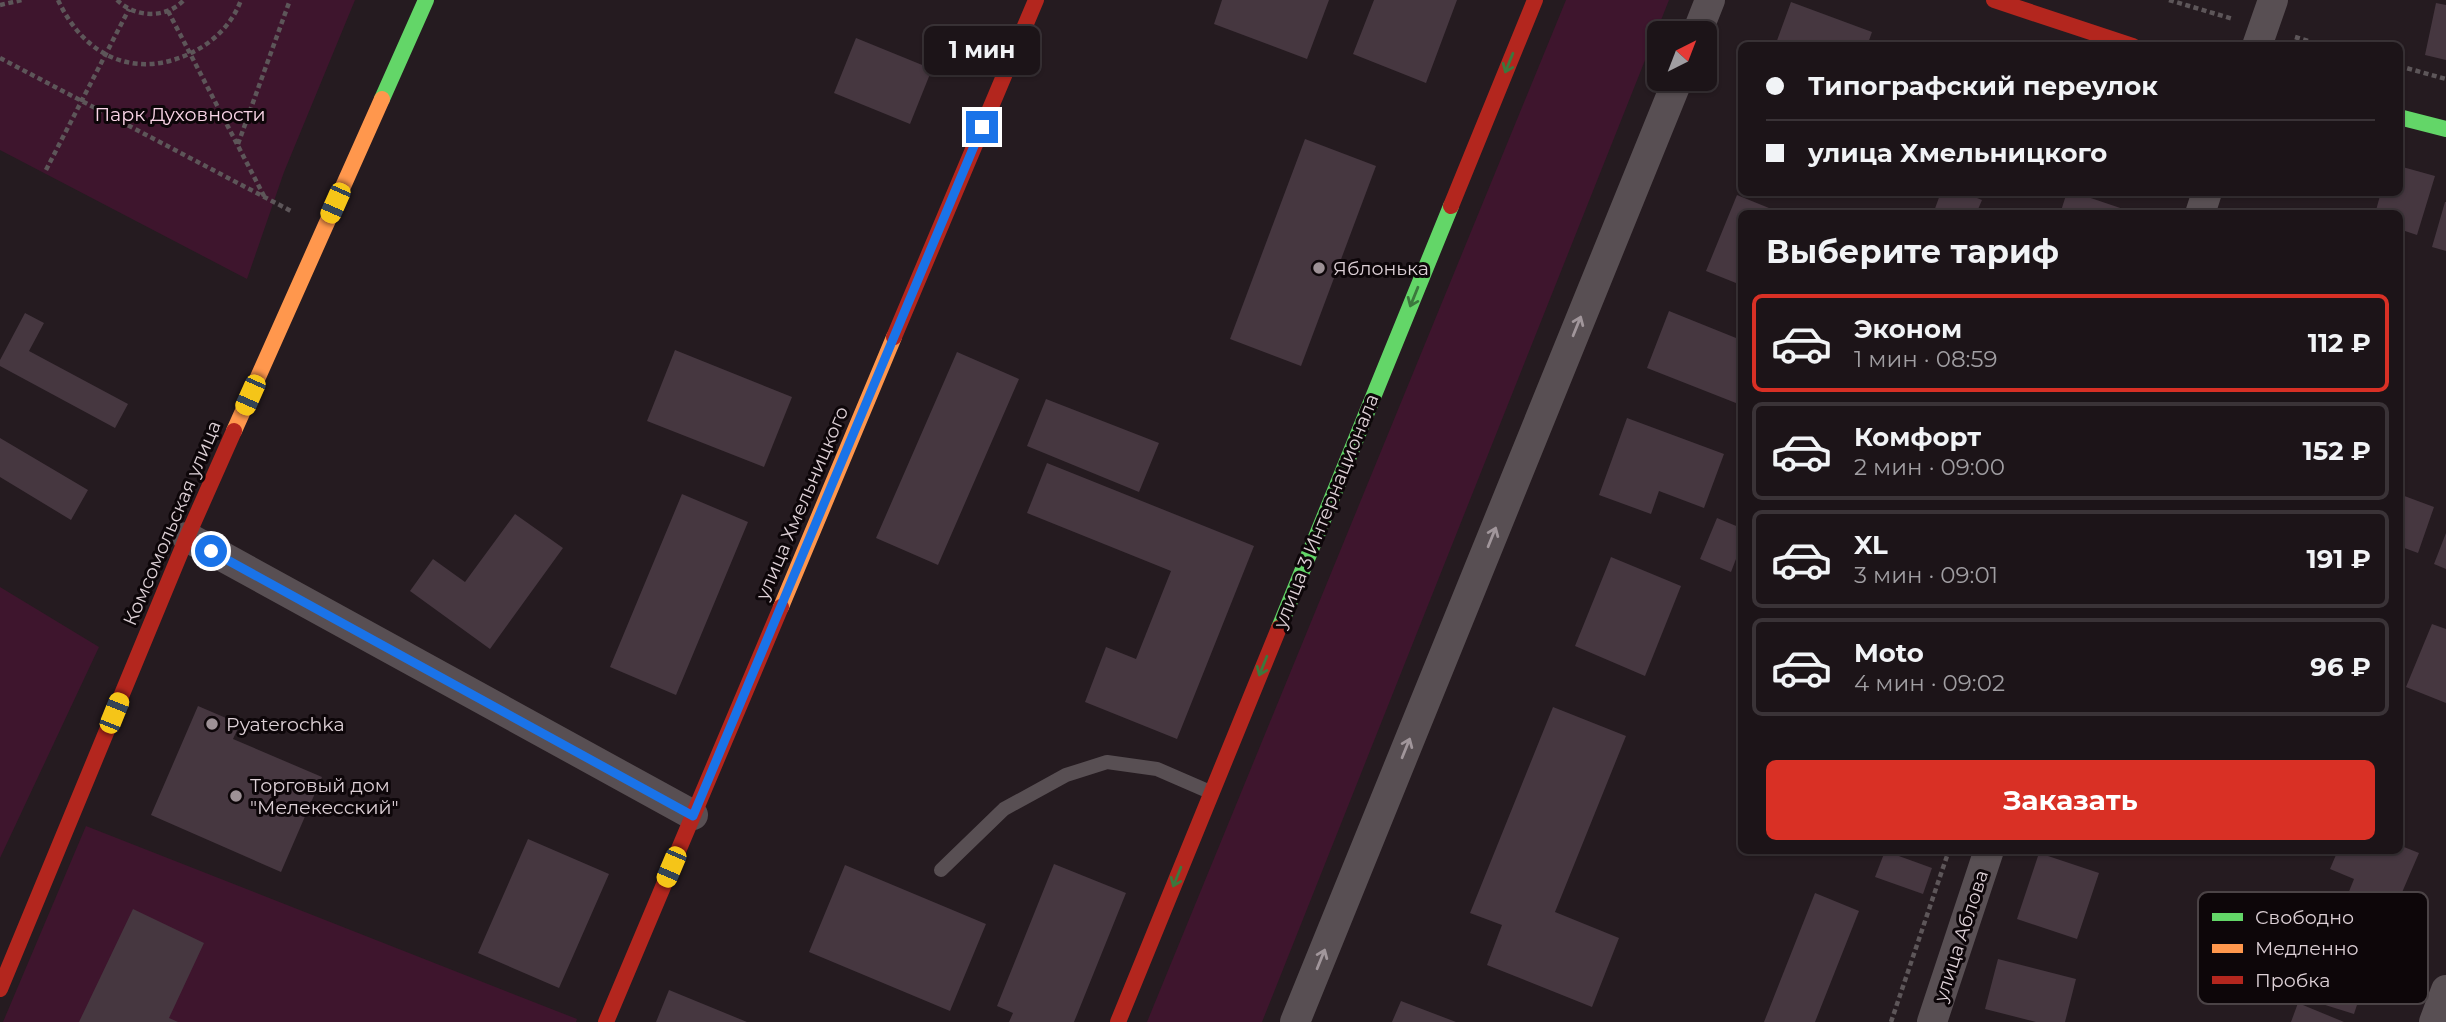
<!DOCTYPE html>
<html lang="ru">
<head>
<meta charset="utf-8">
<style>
  :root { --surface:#1c1418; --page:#292125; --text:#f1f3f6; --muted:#a09ea2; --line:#3a3337; --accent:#d93025 }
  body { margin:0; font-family:Montserrat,sans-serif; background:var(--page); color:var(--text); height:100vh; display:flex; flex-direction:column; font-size:26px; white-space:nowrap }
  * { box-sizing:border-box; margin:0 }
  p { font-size:23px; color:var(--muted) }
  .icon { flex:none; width:38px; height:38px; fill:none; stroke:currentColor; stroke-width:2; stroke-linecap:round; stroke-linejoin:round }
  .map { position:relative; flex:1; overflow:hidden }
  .panel { position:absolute; left:1738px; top:210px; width:665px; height:644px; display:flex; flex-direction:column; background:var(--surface); border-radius:10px; box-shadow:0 2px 5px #0004,0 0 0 2px var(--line) }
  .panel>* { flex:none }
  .guide { position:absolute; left:1738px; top:42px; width:665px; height:154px; border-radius:10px; box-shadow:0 2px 5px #0004,0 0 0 2px var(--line); display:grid; align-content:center; height:154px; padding:0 28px; background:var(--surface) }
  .needle { width:46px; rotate:42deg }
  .buttons { position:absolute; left:1647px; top:21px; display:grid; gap:14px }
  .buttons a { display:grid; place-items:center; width:70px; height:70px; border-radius:10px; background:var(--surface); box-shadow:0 2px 5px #0004,0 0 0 2px var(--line); font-size:35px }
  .end { position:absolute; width:32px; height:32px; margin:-16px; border:9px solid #1a73e8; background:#fff; box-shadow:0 0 0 4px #fff }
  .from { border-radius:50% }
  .bubble { position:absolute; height:49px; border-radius:10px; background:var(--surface); box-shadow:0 2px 5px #0004,0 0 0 2px var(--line); font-size:23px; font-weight:700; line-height:49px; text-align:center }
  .car { position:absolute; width:21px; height:42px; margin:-21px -10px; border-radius:9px; box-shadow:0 0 5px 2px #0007; background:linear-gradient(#f5c518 24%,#345 0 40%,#f5c518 0 76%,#345 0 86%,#f5c518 0) }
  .guide b { display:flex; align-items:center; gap:24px; height:66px; font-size:26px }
  .guide b+b { border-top:2px solid var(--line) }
  .guide i { width:18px; height:18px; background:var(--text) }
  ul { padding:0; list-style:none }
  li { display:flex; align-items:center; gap:21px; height:98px; margin:0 14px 10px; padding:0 14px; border:4px solid var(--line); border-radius:10px }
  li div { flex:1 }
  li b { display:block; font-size:26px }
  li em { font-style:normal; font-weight:700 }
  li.on { border-color:var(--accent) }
  li>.icon { width:63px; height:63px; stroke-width:1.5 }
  h2 { padding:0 28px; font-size:32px; line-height:84px }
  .action { display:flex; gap:14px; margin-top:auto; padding:14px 28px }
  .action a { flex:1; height:80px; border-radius:10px; background:var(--accent); color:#fff; font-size:28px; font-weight:700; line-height:80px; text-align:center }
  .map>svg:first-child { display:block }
</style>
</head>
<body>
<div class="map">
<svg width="2446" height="1022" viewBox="0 0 2446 1022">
  <rect width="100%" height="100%" fill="#251b20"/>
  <path fill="#3e152d" d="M0,0h355l-71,172 -37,107 -247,-129z
    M1566,0h103l-407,1022h-115z
    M0,587l99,60 -99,211z
    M86,826l491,193 -1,3h-573z"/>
  <path fill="#463740" d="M1222,0h107l-22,59 -93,-35z
    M1374,0h83l-31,83 -73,-29z
    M1791,2l81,30 -5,14h-92z
    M2436,3l10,2v55l-21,-5z
    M856,38l76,31 -22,55 -76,-31z
    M1305,139l71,27 -75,200 -71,-27z
    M2399,166l36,10 -18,59 -18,-6v-15h-24l6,-22h18z
    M1941,192h21l20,8 -6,14h-43z
    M2067,192h6l65,22h-78z
    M1737,195l44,18 -40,1v71l-35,-14z
    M2445,202h1v49l-14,-4z
    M1669,311l72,29v65l-94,-37z
    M25,313l19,10 -15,28 99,53 -13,24 -115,-62v-6z
    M675,350l117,47 -28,70 -117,-46z
    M957,352l62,27 -81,186 -62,-27z
    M1046,399l113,44 -20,49 -112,-46z
    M1627,418l97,36 -20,54 -45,-17 -8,23 -52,-19z
    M0,438l88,52 -17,30 -71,-43z
    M1047,463l207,83 -77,193 -92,-37 21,-55 30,12 35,-88 -144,-58z
    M682,494l66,28 -72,173 -66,-28z
    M2399,494l35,13 -16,46 -19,-7z
    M515,514l48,34 -73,101 -80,-58 23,-32 32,23z
    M1717,518l24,10v18l-10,26 -31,-13z
    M2446,533v36l-12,-5z
    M1611,557l70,29 -36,90 -70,-30z
    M2432,624l14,5v74l-40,-16z
    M198,706l42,18 -7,15 89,38 -41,95 -130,-57z
    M1553,707l73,29 -71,176 64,26 -27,69 -105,-42 15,-40 -32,-12z
    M528,839l81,35 -50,114 -81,-35z
    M2399,845l20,8 -28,65 -45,-19 8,-20 -24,-10 8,-19h61z
    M1885,851l47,17 -9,26 -48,-17z
    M2039,853l60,20 -22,66 -60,-20z
    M1054,864l72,29 -52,129h-65l4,-9 -16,-7z
    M845,865l141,59 -36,87 -141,-59z
    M1815,893l44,18 -44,111h-51z
    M133,909l71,34 -35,75 9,4h-99z
    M2308,928l67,22 -21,64 -67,-21z
    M1998,959l78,20 -11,43h-29l-51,-13z
    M669,990l78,32h-91z
    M1401,1001l55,21h-64z
    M2298,1003l46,19h-53z"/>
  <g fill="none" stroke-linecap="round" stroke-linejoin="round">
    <path stroke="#5d5659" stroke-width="4.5" stroke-dasharray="5 3.5" stroke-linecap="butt" d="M58,0c27,58 79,81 137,51 21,-11 38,-29 46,-51
      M117,0c18,18 49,19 67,0
      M2169,0l64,19
      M0,5l22,-5
      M168,11l96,185
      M2295,37l29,9
      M0,58l291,153
      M2399,66l47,13
      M238,144l52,-144
      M46,170l83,-161
      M1891,1022l58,-172"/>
    <path stroke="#584f53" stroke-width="14" d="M941,870l63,-61 62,-34 41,-13 50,7 53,23"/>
    <path stroke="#584f53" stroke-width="30" d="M1697,33l13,-33
      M2257,46l16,-46
      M2200,214l7,-22
      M187,537l506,278
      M1295,1022l383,-943
      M1932,1022l57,-172
      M2434,1022l12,-32"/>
    <path stroke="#63d668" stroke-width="16" d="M382,99l44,-99
      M2399,117l47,12
      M1279,628l172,-422"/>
    <path stroke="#ff974d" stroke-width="16" d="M234,431l148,-332
      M781,607l113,-270"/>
    <path stroke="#b3261e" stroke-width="16" d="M1994,0l139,46
      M1451,206l84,-206
      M894,337l142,-337
      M0,989l187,-452 47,-106
      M606,1022l175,-415
      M1118,1022l161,-394"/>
  </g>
  <defs><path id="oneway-shaft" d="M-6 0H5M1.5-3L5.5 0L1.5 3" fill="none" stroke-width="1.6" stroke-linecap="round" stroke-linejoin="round" transform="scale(1.75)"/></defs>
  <g stroke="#3c783d">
    <use href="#oneway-shaft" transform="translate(1509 63) rotate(112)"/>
    <use href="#oneway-shaft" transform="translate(1414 297) rotate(112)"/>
    <use href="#oneway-shaft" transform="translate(1263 666) rotate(112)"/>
    <use href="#oneway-shaft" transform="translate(1177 877) rotate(112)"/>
  </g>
  <g stroke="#a1969b">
    <use href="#oneway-shaft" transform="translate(1577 326) rotate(-68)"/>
    <use href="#oneway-shaft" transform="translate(1492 537) rotate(-68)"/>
    <use href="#oneway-shaft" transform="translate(1406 748) rotate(-68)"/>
    <use href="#oneway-shaft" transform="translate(1321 959) rotate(-68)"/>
  </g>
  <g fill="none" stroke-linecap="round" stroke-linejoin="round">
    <path stroke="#1a73e8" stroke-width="9" d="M211,551l482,265 289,-689"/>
  </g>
  <g fill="#9d9196" stroke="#0d0609" stroke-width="2.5">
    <circle cx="1319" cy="268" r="7"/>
    <circle cx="212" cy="724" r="7"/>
    <circle cx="236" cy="796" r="7"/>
  </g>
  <g text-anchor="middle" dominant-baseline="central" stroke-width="6" stroke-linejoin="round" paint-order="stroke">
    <g font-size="19" fill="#fad5e7" stroke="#0d0609">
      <text x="180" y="114">Парк Духовности</text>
    </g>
    <g font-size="19" fill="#ddd0d6" stroke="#0d0609" text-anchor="start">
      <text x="1333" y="268">Яблонька</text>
      <text x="226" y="724">Pyaterochka</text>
      <text x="250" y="785">Торговый дом<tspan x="250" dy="22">"Мелекесский"</tspan></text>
    </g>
    <g font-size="19" fill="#ddd0d6" stroke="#0d0609">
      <text transform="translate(802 503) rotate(-67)">улица Хмельницкого</text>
      <text transform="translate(1326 511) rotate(-68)">улица 3 Интернационала</text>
      <text transform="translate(172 523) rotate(-67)">Комсомольская улица</text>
      <text transform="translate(1961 936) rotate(-72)">улица Аблова</text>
    </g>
  </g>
  <rect x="2198" y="892" width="230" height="112" rx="10" fill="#0d0609" stroke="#4b4346" stroke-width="2"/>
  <rect x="2212" y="913" width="31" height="8" fill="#63d668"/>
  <rect x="2212" y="944" width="31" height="9" fill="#ff974d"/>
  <rect x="2212" y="976" width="31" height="8" fill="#b3261e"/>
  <g font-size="19" fill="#ddd0d6">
    <text x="2255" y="924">Свободно</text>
    <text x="2255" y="955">Медленно</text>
    <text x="2255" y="987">Пробка</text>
  </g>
</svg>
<div class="buttons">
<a><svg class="needle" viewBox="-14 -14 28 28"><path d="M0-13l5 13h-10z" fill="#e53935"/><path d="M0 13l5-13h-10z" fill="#a09ea2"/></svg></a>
</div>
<i class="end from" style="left:211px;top:551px"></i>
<i class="end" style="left:982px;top:127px"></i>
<div class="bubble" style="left:924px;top:26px;width:116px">1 мин</div>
<i class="car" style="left:335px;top:203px;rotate:204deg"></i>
<i class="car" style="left:250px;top:395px;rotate:204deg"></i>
<i class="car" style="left:114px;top:713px;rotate:22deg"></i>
<i class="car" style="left:671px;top:867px;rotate:203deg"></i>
<div class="guide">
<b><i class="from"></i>Типографский переулок</b>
<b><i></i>улица Хмельницкого</b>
</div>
<section class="panel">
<h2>Выберите тариф</h2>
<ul>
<li class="on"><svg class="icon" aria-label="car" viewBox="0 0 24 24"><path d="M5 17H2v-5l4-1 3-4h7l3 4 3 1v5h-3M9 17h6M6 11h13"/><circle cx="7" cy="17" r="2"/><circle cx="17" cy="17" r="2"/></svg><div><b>Эконом</b><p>1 мин · 08:59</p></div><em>112 ₽</em></li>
<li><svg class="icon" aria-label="car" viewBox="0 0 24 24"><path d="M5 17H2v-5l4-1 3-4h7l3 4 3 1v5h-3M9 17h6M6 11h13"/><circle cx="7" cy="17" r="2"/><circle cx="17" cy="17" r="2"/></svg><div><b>Комфорт</b><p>2 мин · 09:00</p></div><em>152 ₽</em></li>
<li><svg class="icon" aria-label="car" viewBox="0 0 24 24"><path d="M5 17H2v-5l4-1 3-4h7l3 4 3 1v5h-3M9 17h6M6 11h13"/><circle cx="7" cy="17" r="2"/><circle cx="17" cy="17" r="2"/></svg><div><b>XL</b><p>3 мин · 09:01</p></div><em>191 ₽</em></li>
<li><svg class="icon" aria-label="car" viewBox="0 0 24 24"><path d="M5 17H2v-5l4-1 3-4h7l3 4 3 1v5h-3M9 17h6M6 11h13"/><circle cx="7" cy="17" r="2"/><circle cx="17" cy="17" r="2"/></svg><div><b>Moto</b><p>4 мин · 09:02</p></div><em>96 ₽</em></li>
</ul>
<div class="action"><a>Заказать</a></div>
</section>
</div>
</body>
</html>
